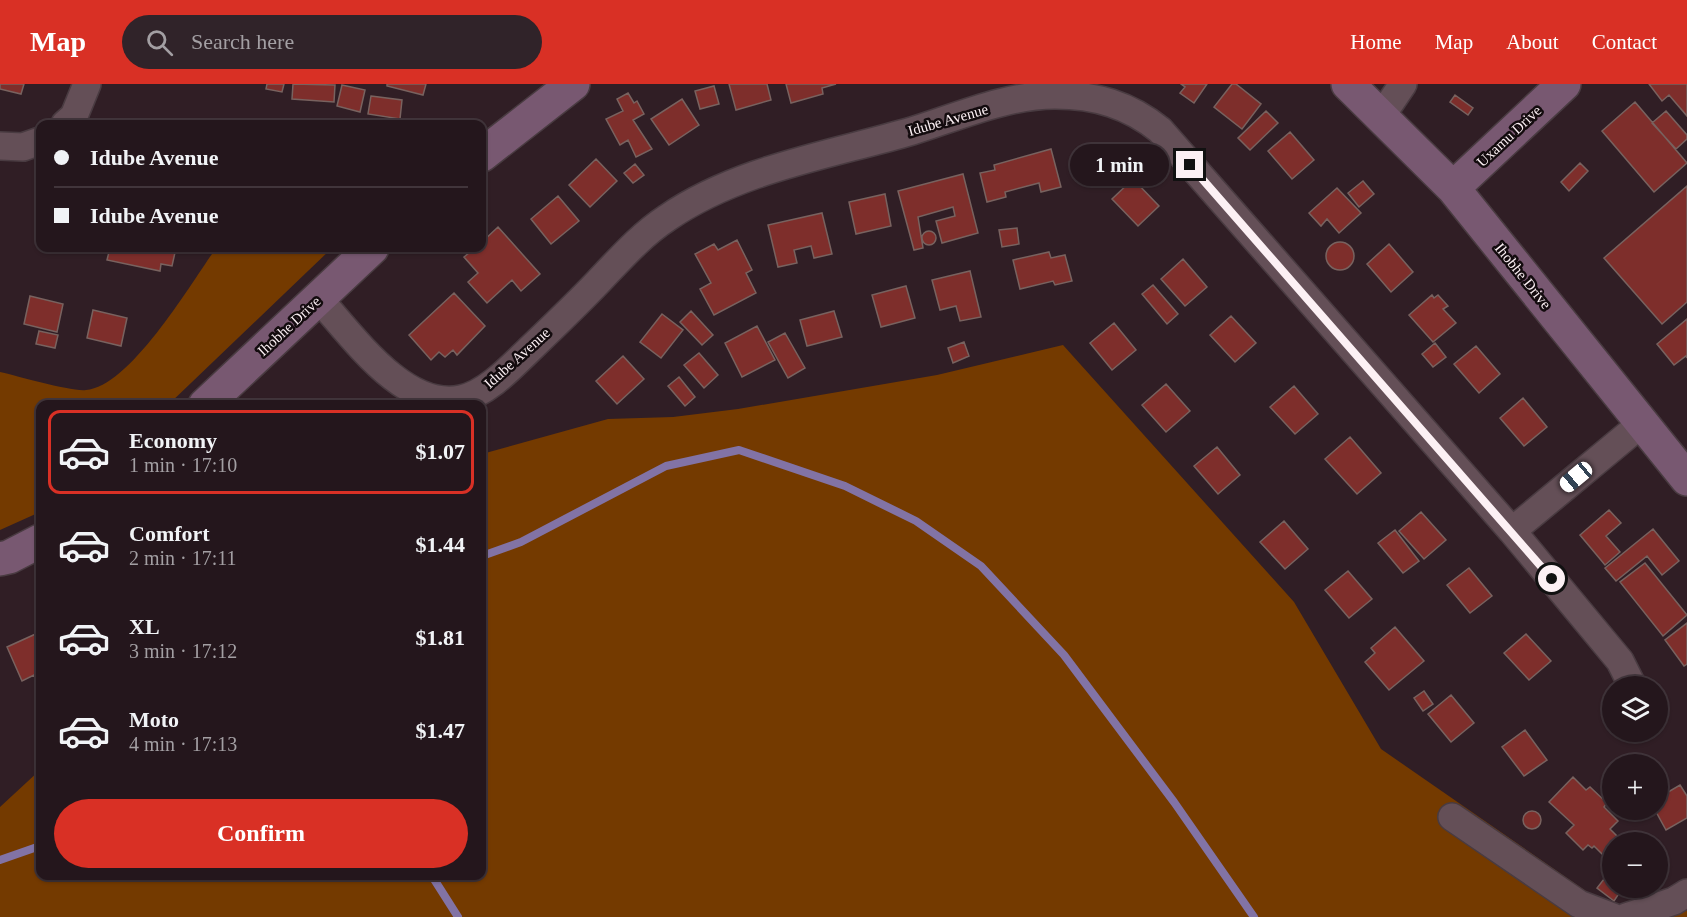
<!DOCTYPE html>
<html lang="en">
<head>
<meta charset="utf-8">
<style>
  :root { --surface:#24161c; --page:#302329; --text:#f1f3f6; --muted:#a39fa3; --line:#41353b; --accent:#d93025 }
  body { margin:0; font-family:"Times New Roman",serif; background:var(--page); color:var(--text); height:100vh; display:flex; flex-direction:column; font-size:22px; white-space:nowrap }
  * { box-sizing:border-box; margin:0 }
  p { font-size:20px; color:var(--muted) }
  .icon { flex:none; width:33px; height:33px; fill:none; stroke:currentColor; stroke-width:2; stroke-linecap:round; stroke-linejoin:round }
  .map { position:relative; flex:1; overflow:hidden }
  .side { position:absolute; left:36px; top:316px; width:450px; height:480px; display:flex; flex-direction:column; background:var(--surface); border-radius:12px; box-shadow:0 2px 4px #0004,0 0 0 2px var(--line) }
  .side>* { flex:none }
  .banner { position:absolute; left:36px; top:36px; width:450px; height:132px; border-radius:12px; box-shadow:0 2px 4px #0004,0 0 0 2px var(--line); display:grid; align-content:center; height:132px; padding:0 18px; background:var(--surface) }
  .controls { position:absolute; left:1602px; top:592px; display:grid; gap:12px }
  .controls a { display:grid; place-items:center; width:66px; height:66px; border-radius:50%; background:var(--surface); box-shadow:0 2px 4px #0004,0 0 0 2px var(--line); font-size:30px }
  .end { position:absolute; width:27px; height:27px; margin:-14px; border:8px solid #fcf0f4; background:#111; box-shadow:0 0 0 3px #111 }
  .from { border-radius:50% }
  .bubble { position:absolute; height:42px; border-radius:21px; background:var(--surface); box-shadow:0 2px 4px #0004,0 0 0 2px var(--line); font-size:20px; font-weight:700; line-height:42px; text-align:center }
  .car { position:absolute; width:18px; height:36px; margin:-18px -9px; border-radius:8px; box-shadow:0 0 4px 2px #0007; background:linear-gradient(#fff 24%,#345 0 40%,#fff 0 76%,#345 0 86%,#fff 0) }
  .banner b { display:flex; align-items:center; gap:21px; height:57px; font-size:22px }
  .banner b+b { border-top:2px solid var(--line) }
  .banner i { width:15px; height:15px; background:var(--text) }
  ul { padding:10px 0 0; list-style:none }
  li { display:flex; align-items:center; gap:18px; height:84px; margin:0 12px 9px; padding:0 6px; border:3px solid transparent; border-radius:12px }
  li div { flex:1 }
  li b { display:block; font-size:22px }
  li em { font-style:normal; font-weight:700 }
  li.active { border-color:var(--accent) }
  li>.icon { width:54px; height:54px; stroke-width:1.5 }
  .button { display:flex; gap:12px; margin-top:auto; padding:12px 18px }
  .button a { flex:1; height:69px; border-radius:36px; background:var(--accent); color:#fff; font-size:24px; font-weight:700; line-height:69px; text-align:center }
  header { display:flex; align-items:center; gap:36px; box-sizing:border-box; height:84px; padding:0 30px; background:var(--accent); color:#fff }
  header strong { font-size:28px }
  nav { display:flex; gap:33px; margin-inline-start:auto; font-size:21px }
  .search { width:420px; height:54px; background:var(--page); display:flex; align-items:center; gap:15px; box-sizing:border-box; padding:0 21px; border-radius:33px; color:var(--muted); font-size:22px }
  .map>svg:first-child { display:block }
</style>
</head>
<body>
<header>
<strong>Map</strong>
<div class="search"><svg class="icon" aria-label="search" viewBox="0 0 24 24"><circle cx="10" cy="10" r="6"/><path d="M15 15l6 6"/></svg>Search here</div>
<nav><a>Home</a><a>Map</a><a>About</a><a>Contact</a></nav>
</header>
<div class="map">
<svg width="1687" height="833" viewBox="0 0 1687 833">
  <rect width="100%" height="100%" fill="#301e25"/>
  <path fill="#743a00" d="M222,164h110l-164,157h-128v107l-40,18v-158c18,4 72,20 86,18 43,-3 102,-102 126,-136z
    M1063,261l231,257 87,147 225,156c34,4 53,-9 81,-27v39h-1687v-110l40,-37v106h442v-422l126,-35 65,-2 65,-8 199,-34z"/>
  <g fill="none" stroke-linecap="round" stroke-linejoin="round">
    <path stroke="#8273a5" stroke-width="8" d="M482,472l39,-14 145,-76 73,-16 106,36 71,35 65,45 83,89 110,147 80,115
      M0,776l40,-14
      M432,792l26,41"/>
  </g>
  <path fill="#7e2e2b" stroke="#78625f" stroke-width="1.5" d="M0,0h24l-3,10 -21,-5z
    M267,0h17l-2,8 -16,-3z
    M293,0l42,1 -1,17 -42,-3z
    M387,0h39l-3,11 -36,-9z
    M729,0h38l4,16 -35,10z
    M786,0h50l-14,4 1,6 -32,9z
    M1181,0h26l-13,19 -14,-10 5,-6z
    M1232,0h4l25,20 -19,25 -28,-22z
    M1649,0h38v32l-18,-21 -7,6z
    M342,1l23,5 -5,22 -23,-6z
    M714,2l5,18 -19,5 -5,-18z
    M628,9l6,10 3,-2 7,13 -11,6 19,29 -16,8 -8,-17 -8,5 -14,-26 17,-8 -6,-12z
    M1455,11l18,13 -5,7 -18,-13z
    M371,12l31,4 -2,19 -32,-5z
    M682,15l17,26 -30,20 -18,-26z
    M1635,18l52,61 -33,29 -52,-61z
    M1266,27l12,12 -28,27 -12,-12z
    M1666,27l21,24v4l-11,10 -24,-26z
    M1290,48l24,28 -22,19 -24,-28z
    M1051,65l10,38 -20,5 -2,-9 -34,9 1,5 -19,5 -7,-29 15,-3 -1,-5z
    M596,75l21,22 -27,26 -21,-22z
    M1580,79l8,8 -19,20 -8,-9z
    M635,80l9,11 -11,8 -9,-10z
    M963,90l15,59 -36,10 -6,-22 19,-5 -2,-9 -35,10 5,31 -9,2 -16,-59z
    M1133,95l26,27 -21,20 -26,-27z
    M1363,97l11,13 -15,13 -11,-14z
    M1687,102v116l-25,22 -58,-66z
    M1337,104l24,25 -22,20 -12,-14 -6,7 -12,-13z
    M885,110l6,32 -35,8 -7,-32z
    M558,112l21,25 -28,23 -20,-25z
    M822,129l10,41 -18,4 -3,-12 -17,4 3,13 -19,4 -10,-42z
    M498,143l42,47 -19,17 -9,-11 -25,23 -19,-21 10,-9 -14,-16 11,-9h7v-6z
    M1017,144l2,16 -17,3 -3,-17z
    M922 154a7 7 0 1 1 14 0a7 7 0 1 1-14 0Z
    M737,156l15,30 -6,3 10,20 -42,22 -14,-26 11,-6 -16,-29 19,-10 4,6z
    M1326 172a14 14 0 1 1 28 0a14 14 0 1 1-28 0Z
    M1389,160l24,28 -22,20 -24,-28z
    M110,164h66l-4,18 -11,-2 -1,7 -53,-11z
    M1049,168l2,6 14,-3 7,26 -17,4 -2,-4 -33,8 -7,-29z
    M1183,175l24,28 -22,19 -24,-27z
    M970,187l11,46 -21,4 -4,-15 -16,4 -8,-30z
    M1153,201l25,29 -11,10 -25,-30z
    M906,202l9,32 -34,9 -9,-32z
    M454,209l31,33 -28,29 -4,-5 -8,7 -6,-5 -8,8 -22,-25z
    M1432,211l2,3 4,-3 10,11 -5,3 13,14 -23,19 -24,-27z
    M30,212l33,8 -6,28 -33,-8z
    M93,226l34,8 -6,28 -34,-8z
    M691,227l22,24 -11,10 -22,-23z
    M834,227l8,26 -35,9 -7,-26z
    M662,230l21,16 -22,28 -21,-16z
    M1231,232l25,27 -21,19 -25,-27z
    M1687,235v39l-1,-2 -12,9 -17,-21z
    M1114,239l22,27 -24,20 -22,-27z
    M757,242l18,34 -33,17 -17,-34z
    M39,247l19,4 -3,13 -19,-4z
    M785,249l20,35 -17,10 -20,-36z
    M964,258l5,14 -16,7 -5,-15z
    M1435,259l11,14 -13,10 -11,-13z
    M1476,262l24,28 -21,19 -25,-29z
    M699,269l19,22 -14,13 -20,-23z
    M623,272l21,23 -27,25 -21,-23z
    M679,293l16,20 -10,9 -17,-20z
    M1166,300l24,27 -24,21 -24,-27z
    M1294,302l24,28 -23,20 -25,-27z
    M1523,314l24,29 -23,19 -24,-28z
    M1350,353l31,36 -24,21 -32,-35z
    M1217,363l23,28 -22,19 -24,-28z
    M1609,426l12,13 -15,13 14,16 -15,13 -25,-30z
    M1421,428l25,28 -22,19 -25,-28z
    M1284,437l24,28 -23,20 -25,-27z
    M1653,445l26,32 -17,14 -15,-19 -31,25 -11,-13z
    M1395,446l24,31 -16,12 -25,-30z
    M1645,479l42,52 -24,21 -43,-54z
    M1469,484l23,28 -22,17 -23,-28z
    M1348,487l24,28 -23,19 -24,-28z
    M1687,539v41l-3,2 -19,-26z
    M1395,543l29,34 -35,29 -24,-28 10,-9 -4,-5z
    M40,548v46l-3,2 -3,-5 -12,6 -15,-34z
    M1526,550l25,27 -22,19 -25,-27z
    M1424,607l9,13 -10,7 -9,-13z
    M1451,611l23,28 -23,19 -23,-28z
    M1525,646l22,30 -23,16 -22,-29z
    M1573,693l13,13 4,-3 17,16 -3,4 14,14 -8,8 14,14h-12v21l-18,-18 -2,2 -4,-3 -5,5 -17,-17 8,-8 -25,-23z
    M1680,701l7,11v22l-21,12 -11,-20h3v-12z
    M1523 736a9 9 0 1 1 18 0a9 9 0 1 1-18 0Z
    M1604,795l16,13 -6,9 -17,-13z"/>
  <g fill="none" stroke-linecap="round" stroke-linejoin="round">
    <g stroke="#493b41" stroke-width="30">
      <path id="street" d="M1382,31l21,-31
        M65,40l9,-8 13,-32
        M0,62l23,1 17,-6
        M318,214c34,37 86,113 143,101 27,-6 51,-33 71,-52 22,-21 45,-43 66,-65 22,-23 43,-47 69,-64 71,-49 163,-63 245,-87 45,-14 95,-36 143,-36 41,0 74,10 105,35l352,401 108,130 13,26
        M1512,447l129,-107
        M1452,733l127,87 34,13
        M1626,833l48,-16 13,-8"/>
    </g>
    <g stroke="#493b41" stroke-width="36">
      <path id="secondary" d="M1348,0l105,104 234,291
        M482,71l91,-71
        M1453,104l111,-104
        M205,321l167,-157
        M0,475l9,-2 31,-16"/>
    </g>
    <use href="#street" stroke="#644f57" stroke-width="27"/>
    <use href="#secondary" stroke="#785871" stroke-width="33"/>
  </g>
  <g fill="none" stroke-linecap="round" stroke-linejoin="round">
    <path stroke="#fcf0f4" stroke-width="8" d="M1190,81l362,414"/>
  </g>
  <g text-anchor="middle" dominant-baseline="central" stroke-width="5" stroke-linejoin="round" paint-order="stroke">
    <g font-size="15" fill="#fcf0f4" stroke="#130b0e">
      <text transform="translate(948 36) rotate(-16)">Idube Avenue</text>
      <text transform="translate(1509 52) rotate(-43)">Uxamu Drive</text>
      <text transform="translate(1523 192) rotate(51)">Ihobhe Drive</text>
      <text transform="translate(289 242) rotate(-43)">Ihobhe Drive</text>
      <text transform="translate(517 274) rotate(-42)">Idube Avenue</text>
    </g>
  </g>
</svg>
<div class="controls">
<a><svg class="icon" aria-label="layers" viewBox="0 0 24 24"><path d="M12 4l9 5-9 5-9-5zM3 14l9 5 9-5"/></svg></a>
<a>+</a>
<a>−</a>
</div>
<i class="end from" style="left:1552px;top:495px"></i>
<i class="end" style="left:1190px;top:81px"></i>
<div class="bubble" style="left:1070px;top:60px;width:99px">1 min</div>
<i class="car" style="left:1576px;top:393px;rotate:230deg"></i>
<div class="banner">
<b><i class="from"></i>Idube Avenue</b>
<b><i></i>Idube Avenue</b>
</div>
<section class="side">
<ul>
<li class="active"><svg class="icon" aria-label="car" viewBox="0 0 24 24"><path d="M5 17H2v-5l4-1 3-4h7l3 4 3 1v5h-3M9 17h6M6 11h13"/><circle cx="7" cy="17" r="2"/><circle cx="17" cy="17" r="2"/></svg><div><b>Economy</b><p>1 min · 17:10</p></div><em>$1.07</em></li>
<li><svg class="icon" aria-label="car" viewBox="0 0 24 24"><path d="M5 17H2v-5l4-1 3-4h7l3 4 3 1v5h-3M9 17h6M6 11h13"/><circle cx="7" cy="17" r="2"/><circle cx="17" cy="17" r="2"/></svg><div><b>Comfort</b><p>2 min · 17:11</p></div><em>$1.44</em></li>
<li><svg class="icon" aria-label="car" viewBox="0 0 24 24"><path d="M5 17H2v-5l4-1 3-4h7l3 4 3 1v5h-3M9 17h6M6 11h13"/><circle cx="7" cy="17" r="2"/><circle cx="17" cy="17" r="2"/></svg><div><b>XL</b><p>3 min · 17:12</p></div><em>$1.81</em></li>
<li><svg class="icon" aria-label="car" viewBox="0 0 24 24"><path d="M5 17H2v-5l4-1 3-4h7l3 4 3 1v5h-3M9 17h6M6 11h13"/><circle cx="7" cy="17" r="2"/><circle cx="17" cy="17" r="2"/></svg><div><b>Moto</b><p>4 min · 17:13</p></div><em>$1.47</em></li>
</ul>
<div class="button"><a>Confirm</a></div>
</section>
</div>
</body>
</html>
